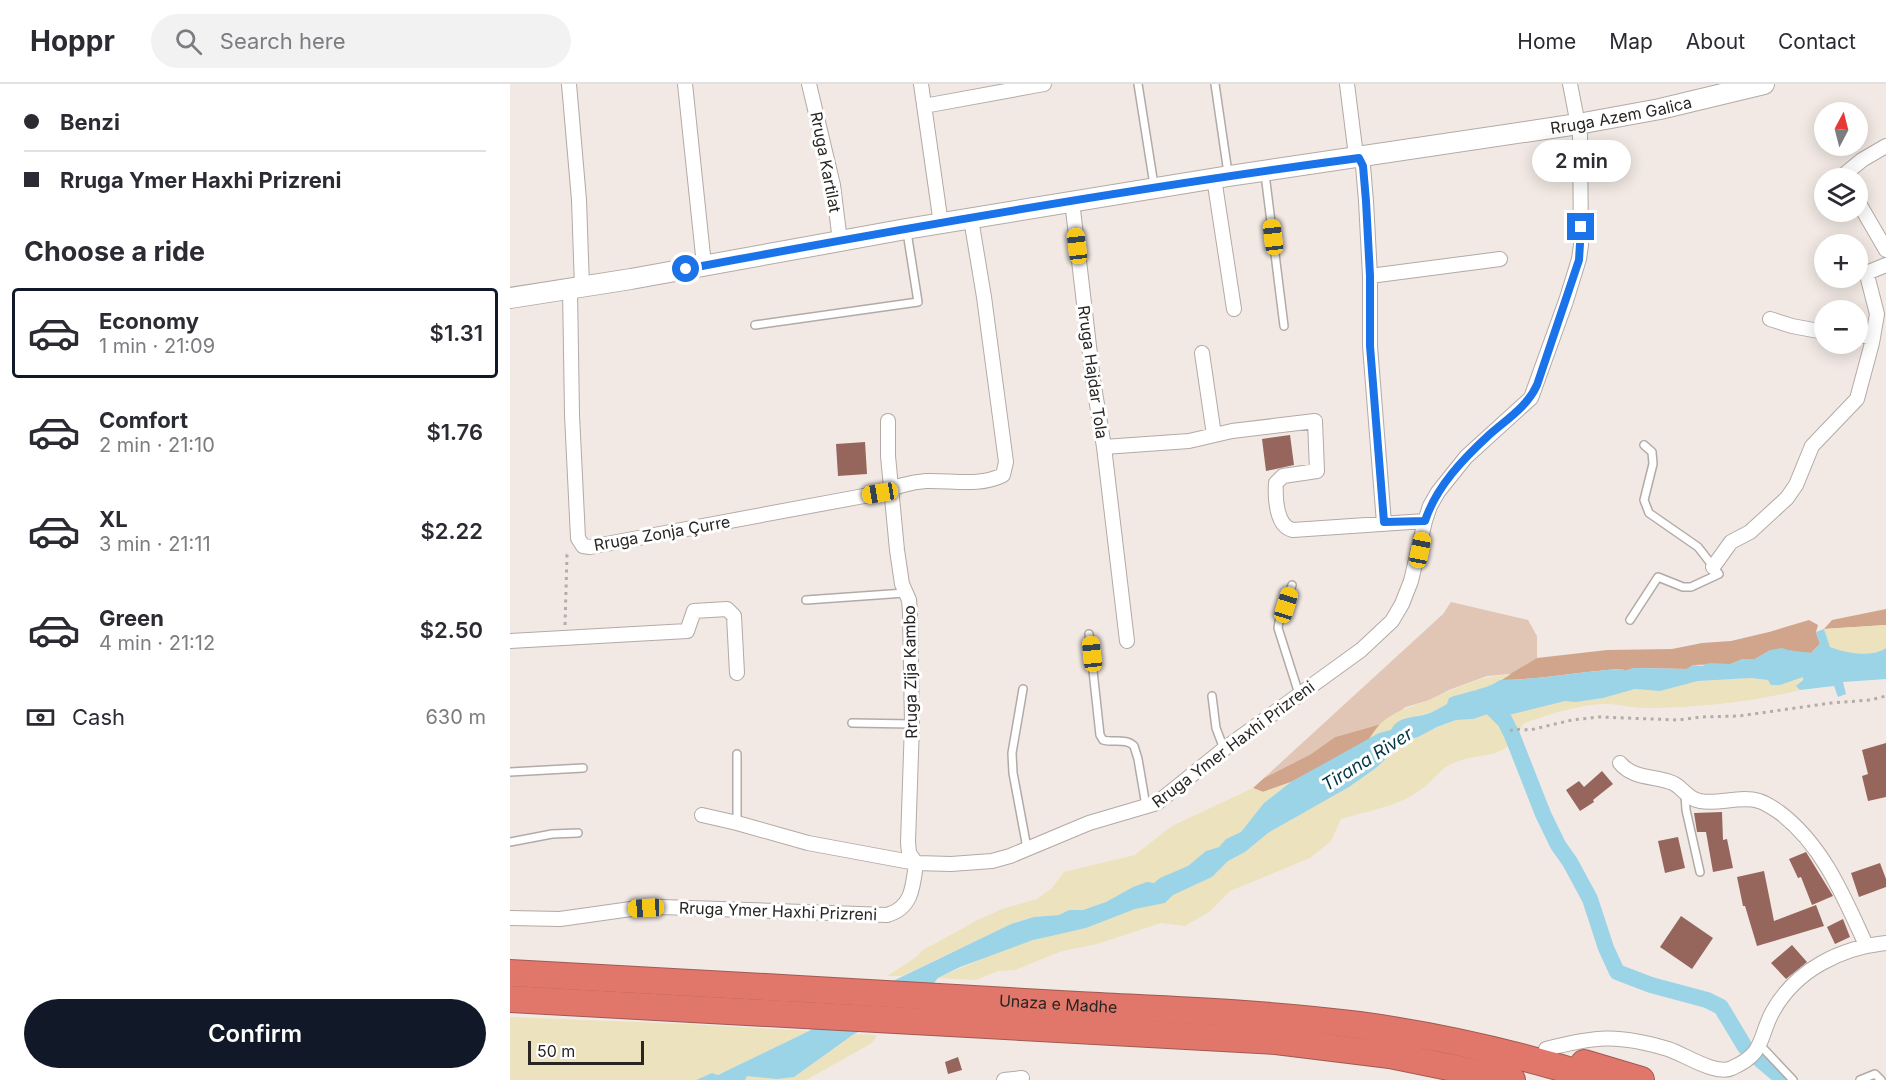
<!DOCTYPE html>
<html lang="en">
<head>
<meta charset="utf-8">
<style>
  :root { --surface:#fff; --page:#f2f2f3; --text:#2b2b33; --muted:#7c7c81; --line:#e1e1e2; --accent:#111827 }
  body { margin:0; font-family:Inter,sans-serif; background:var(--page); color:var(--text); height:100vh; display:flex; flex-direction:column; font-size:22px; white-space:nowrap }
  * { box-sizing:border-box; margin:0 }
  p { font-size:20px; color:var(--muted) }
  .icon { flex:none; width:33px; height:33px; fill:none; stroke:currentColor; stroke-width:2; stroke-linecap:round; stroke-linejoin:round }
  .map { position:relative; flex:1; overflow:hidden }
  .drawer { display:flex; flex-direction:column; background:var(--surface); width:510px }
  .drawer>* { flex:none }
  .guide { display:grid; align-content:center; height:132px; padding:0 24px; background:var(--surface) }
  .needle { width:39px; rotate:7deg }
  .controls { position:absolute; left:1304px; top:18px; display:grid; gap:12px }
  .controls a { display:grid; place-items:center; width:54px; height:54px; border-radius:50%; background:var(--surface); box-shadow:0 3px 15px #0003; font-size:30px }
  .scale { position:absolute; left:18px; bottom:15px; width:116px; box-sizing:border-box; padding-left:6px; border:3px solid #282523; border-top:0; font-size:16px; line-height:21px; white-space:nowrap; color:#282523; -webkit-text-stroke:4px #fff; paint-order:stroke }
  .end { position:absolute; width:27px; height:27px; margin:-14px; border:8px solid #1a73e8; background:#fff; box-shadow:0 0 0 3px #fff }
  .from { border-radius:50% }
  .bubble { position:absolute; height:42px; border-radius:21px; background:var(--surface); box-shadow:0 3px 15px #0003; font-size:20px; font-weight:600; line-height:42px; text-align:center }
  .car { position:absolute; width:18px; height:36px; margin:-18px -9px; border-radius:8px; box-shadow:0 0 4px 2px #0007; background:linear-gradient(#f5c518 24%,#345 0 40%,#f5c518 0 76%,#345 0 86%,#f5c518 0) }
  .guide b { display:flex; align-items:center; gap:21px; height:57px; font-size:22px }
  .guide b+b { border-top:2px solid var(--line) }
  .guide i { width:15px; height:15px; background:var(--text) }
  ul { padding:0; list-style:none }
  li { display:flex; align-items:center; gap:18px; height:90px; margin:0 12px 9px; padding:0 12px; border:3px solid transparent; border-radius:6px }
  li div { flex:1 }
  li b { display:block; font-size:22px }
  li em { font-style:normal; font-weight:600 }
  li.active { border-color:var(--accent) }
  li>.icon { width:54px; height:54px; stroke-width:1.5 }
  h2 { padding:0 24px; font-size:27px; line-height:72px }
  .pay { display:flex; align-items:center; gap:15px; height:66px; padding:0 24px; font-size:22px }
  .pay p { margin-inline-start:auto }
  .button { display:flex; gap:12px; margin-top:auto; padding:12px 24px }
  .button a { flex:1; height:69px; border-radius:36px; background:var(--accent); color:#fff; font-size:24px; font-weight:600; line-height:69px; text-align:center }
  header { display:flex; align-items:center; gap:36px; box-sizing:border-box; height:84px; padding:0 30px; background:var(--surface); border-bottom:2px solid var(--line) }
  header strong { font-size:28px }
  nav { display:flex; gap:33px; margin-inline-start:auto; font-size:21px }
  .search { width:420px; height:54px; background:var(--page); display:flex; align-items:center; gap:15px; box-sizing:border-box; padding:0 21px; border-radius:33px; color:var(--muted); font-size:22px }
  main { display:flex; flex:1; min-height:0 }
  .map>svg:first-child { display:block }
</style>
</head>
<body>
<header>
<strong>Hoppr</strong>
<div class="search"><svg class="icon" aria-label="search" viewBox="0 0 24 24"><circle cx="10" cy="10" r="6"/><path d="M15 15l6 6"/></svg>Search here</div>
<nav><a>Home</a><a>Map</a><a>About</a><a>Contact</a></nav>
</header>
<main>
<section class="drawer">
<div class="guide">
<b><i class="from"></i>Benzi</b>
<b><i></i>Rruga Ymer Haxhi Prizreni</b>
</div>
<h2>Choose a ride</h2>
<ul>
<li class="active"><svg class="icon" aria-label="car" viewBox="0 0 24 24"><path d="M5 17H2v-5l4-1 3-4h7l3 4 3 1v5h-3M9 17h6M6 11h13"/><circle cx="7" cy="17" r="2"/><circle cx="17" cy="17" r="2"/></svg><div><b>Economy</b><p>1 min · 21:09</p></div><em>$1.31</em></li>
<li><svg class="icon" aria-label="car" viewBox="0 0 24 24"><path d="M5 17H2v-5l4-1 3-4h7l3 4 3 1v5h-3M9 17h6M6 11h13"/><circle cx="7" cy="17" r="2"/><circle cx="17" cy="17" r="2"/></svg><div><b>Comfort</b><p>2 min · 21:10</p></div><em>$1.76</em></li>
<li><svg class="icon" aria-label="car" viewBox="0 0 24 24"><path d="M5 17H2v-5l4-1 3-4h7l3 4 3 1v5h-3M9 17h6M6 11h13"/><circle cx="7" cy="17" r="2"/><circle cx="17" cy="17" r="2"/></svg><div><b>XL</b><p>3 min · 21:11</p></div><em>$2.22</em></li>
<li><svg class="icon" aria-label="car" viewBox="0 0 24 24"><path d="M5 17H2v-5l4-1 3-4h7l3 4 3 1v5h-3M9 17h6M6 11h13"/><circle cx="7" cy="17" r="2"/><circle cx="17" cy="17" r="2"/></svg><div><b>Green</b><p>4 min · 21:12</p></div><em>$2.50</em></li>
</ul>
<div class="pay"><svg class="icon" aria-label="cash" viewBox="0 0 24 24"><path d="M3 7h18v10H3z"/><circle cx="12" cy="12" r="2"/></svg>Cash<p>630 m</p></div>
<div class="button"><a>Confirm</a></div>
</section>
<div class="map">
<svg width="1376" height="996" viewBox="0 0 1376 996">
  <rect width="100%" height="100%" fill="#f2e9e4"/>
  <path fill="#e2c6b5" d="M941,518l77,18 9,16v22l-26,16 -24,2 -38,14 -19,10 -24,7 -25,17 -46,13 -24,17 -47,24 179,-164z"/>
  <path fill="#d1a58b" d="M1376,525v16l-62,4 8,-9z
    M1299,536l9,5 -2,7 4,12 -9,9 -40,-3 -16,9h-12l-12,5 -38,1 -6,4 -53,-1 -9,3 -3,-2c-41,2 -81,11 -122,11l37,-22 70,-8 65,-1 30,-6 29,-2 38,-9z
    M871,640l-14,18 -76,40 -28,10 -10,-4 11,-10 47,-24 24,-17z"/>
  <path fill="#ece2bd" d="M1376,541v23c-15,10 -40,5 -56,-1l-6,-18z
    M1001,590l-17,11 -34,9 -12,10 -19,9 -24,5 -13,12 -13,4 -12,8c4,-6 9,-14 14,-19 16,-14 32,-16 50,-24 30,-13 47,-22 80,-25z
    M1294,592l-7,10 3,4c-48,12 -96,17 -146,18 -16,1 -30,-3 -46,-4 -22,-1 -64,11 -85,20 -19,41 -39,25 -72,40 -12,6 -21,20 -32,27 -25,17 -50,19 -78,28l-10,22 -21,17 -80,33 -21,21 -24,14 -24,-3 -64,21 -35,7 -47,19 -17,1 -22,9 -38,-2 69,-30 47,-14 32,-6 49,-19 30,-6 8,-8 39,-18 16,-16 17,-9 23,-19 81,-46 27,-19 30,-28 50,-20 17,-1 21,-7 15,3 56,-14 11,1 27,-4 32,-9 25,2 38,-10 53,-3 42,2z
    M781,698l-27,21 -23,29 -15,7 -7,8 -13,4 -18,15 -28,12 -6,5 -21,4 -27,15 -23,8h-14l-10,5 -25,2 -23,7 -109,52h-15l29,-19 7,-7 53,-29 26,-12 35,-10 15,-11 12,-16 71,-17 37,-29 81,-38 10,4z
    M0,933l178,7 121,7 -91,44 -6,-2 -16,7h-186z
    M344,950l23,1 -5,8 -66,37h-61l2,-4 47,1z"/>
  <path fill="#9bd3e7" d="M1314,545l6,18c16,6 41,11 56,1v31l-43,3 3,12 -8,3 -4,-11 -34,4 -4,-4 7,-6v-3l-23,8h-9l-3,-5 -17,-2 -53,3 -38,10 -25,-2 -32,9 -27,4 -11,-1 -56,14 -15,-3 -21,7 -17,1 -19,7 -19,10 -12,3 -30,28 -27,19 -81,46 -23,19 -17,9 -16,16 -39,18 -8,8 -30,6 -49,19 -53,12 -73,27 -22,11 -25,31 -59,25 -60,43 -17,2 -30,-3 -2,4h-49l16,-7 6,2 91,-44 83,-47 -1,-2 120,-58 23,-7 25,-2 10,-5h14l23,-8 27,-15 14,-5 7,1 6,-5 28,-12 18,-15 13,-4 7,-8 15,-7 23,-29 27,-21 88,-49 12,-3c7,-15 26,-12 39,-17 6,-3 12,-6 17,-9l2,-6c15,-6 39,-9 51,-18 41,0 81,-9 122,-11l3,2 9,-3 53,1 6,-4 9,1 7,-3 22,1 12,-5h12l16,-9 11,-2 6,2 23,3 9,-9 -4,-12z"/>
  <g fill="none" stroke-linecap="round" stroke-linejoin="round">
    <path stroke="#9bd3e7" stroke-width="16" d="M980,622l15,15 7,14 31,79 15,31 12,17 20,37 16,49 11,24 34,13 56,15 14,7 24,40 39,33"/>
  </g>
  <path fill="#96665c" d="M780,351l4,30 -28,6 -4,-32z
    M355,358l2,32 -29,2 -2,-32z
    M1376,659v54l-18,4 -6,-25 6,-2 -6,-24z
    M1092,687l11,13 -20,16 1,2 -14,9 -14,-21 13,-9 5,6z
    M1212,728l1,28 4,-1 6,29 -20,4 -7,-40h-9l-3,-19z
    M1168,753l7,31 -20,5 -7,-32z
    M1296,768l27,44 -21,9 -11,-28 -3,1 -9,-19z
    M1370,779l6,16v8l-27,10 -8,-24z
    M1254,787l10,50 42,-16 8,21 -67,20 -12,-40h-2l-6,-29z
    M1171,832l32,22 -21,31 -32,-22z
    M1333,835l7,18 -15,7 -8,-17z
    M1282,861l15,17 -21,17 -15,-16z
    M448,973l4,13 -14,4 -3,-12z"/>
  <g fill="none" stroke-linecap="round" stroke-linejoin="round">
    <g stroke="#b2aaa6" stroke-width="10">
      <path id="lane" d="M628,0l16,101
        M705,0l13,89
        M755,90l19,152
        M245,241l163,-23 -11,-70
        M782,501l-13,37 -1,6 21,66
        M296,516l99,-7
        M1120,536l28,-43 25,10h8l28,-13 -21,-27 -49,-34 -5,-13 9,-36 -1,-12 -8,-7
        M579,550l11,101 3,5c11,3 23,-2 31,6l4,13 8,47
        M513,605l-11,64 1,20 14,75
        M702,612l4,32 8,21
        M342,639l60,1
        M227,670v69
        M0,688l73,-4
        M1175,710l1,16 14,62
        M0,758l42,-8 26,-1
        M1250,961l33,35
        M1350,996l15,-6 6,6"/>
    </g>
    <g stroke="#b2aaa6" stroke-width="16">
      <path id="street" d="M59,0l10,116 3,87
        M175,0l19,181
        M299,0l24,101 7,56
        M411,0l20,140
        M837,0l8,64 8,18 3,35 4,75v70l14,177
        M414,22l120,-22
        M704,94l20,131
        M1337,94l-2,-4 17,-14 24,-14
        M1347,116l29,50
        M562,117l21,179 11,67 23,194
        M860,192l130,-17
        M60,205l2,126 6,123 5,8 7,1 290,-54c16,-6 29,-11 46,-12 26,-1 53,6 77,-6l3,-13 -22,-165 -13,-78
        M1260,235l22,7 32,6
        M1347,251l16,2
        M692,269l12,82
        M378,337v35l9,94 5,34 7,16 1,12 2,112 -4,118 1,11 7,10
        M594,363l85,-6 43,-10 83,-10 2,50 -34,5 -7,7c-1,14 0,44 17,47l132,-9
        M1203,483l18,-25 19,-10 37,-34 9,-13 16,-39 45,-47 15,-56 5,-29 -10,-39 2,-3 17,-7
        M0,557l177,-10 7,-20 33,-2 7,7 3,57
        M1110,679c12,15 32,13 50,19 12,3 16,17 30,19 19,4 40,-6 59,0 7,2 14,7 20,11 44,33 65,85 87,133
        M192,731l35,8 71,20 108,20 35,1 41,-3 18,-5 79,-33 68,-20 67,-54 137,-99 31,-29 10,-17 9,-23 14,-60 5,-15 8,-14 28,-35 65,-59 35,-97 13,-42 2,-14 -1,-110 -10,-51
        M0,834l50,1 71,-10 31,-2 225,8c25,-7 26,-28 29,-52
        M1036,965c50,-13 72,-15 122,0 16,5 48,27 64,19 34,-15 26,-30 41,-57 23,-41 67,-63 113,-68
        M494,996l18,-2 -1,2"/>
    </g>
    <g stroke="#b2aaa6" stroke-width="22">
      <g id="secondary">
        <path id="s1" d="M0,214l121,-19 275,-50 323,-53 349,-52 82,-15 104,-25"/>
      </g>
    </g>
    <g stroke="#a05a52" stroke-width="28">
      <g id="highway">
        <path id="s2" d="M0,889c189,11 379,20 568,32 94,5 188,8 281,20 82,11 163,30 242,55"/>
        <path d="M0,915l766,42 114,14 122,25"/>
        <path d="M1074,979l57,17"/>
      </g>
    </g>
    <path stroke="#b3aca8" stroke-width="3" stroke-dasharray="3 4.5" stroke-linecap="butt" d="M55,541l2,-70 3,-3
      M1000,647l4,-2 16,1 42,-10 27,-3 79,3 23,-3 38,-1 92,-13 39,-3 16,-4"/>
    <use href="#lane" stroke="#fff" stroke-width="7"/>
    <use href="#street" stroke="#fff" stroke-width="14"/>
    <use href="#secondary" stroke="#fff" stroke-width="20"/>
    <use href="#highway" stroke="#e1766b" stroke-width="26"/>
  </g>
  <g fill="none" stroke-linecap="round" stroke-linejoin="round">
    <path stroke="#1a73e8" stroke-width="8" d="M176,185c223,-42 447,-81 673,-111l4,8 3,35 4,75v70l14,176 41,-1c11,-34 38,-62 64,-86 18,-16 38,-28 48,-50l42,-125 2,-33"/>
  </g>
  <g text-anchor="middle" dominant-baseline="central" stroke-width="6" stroke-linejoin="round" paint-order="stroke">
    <g font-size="16" fill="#282523" stroke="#fff">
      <text stroke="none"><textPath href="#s1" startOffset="1126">Rruga Azem Galica</textPath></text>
      <text transform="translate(316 78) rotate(79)">Rruga Kartilat</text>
      <text transform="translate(583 288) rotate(82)">Rruga Hajdar Tola</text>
      <text transform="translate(152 449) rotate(-10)">Rruga Zonja Çurre</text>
      <text transform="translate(400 588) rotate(-91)">Rruga Zija Kambo</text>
      <text transform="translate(723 660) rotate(-37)">Rruga Ymer Haxhi Prizreni</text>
      <text transform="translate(268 827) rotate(2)">Rruga Ymer Haxhi Prizreni</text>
      <text stroke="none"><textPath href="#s2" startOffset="549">Unaza e Madhe</textPath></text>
    </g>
    <g font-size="18" font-style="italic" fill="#033745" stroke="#fff">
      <text transform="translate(857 675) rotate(-32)">Tirana River</text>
    </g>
  </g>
</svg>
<div class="controls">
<a><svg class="needle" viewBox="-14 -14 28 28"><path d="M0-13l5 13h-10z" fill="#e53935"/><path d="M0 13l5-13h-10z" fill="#7c7c81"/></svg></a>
<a><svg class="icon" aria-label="layers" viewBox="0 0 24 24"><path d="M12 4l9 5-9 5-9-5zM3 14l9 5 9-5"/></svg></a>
<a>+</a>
<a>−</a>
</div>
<div class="scale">50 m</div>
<i class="end from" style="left:176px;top:185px"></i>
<i class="end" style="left:1071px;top:143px"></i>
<div class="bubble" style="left:1022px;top:56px;width:99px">2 min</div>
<i class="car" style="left:763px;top:153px;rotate:353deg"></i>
<i class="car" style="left:567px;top:162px;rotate:353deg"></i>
<i class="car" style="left:370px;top:409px;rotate:260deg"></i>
<i class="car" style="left:910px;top:466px;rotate:11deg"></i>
<i class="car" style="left:776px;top:521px;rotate:17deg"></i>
<i class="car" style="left:582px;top:570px;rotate:354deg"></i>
<i class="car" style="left:136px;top:824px;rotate:267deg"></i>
</div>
</main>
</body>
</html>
